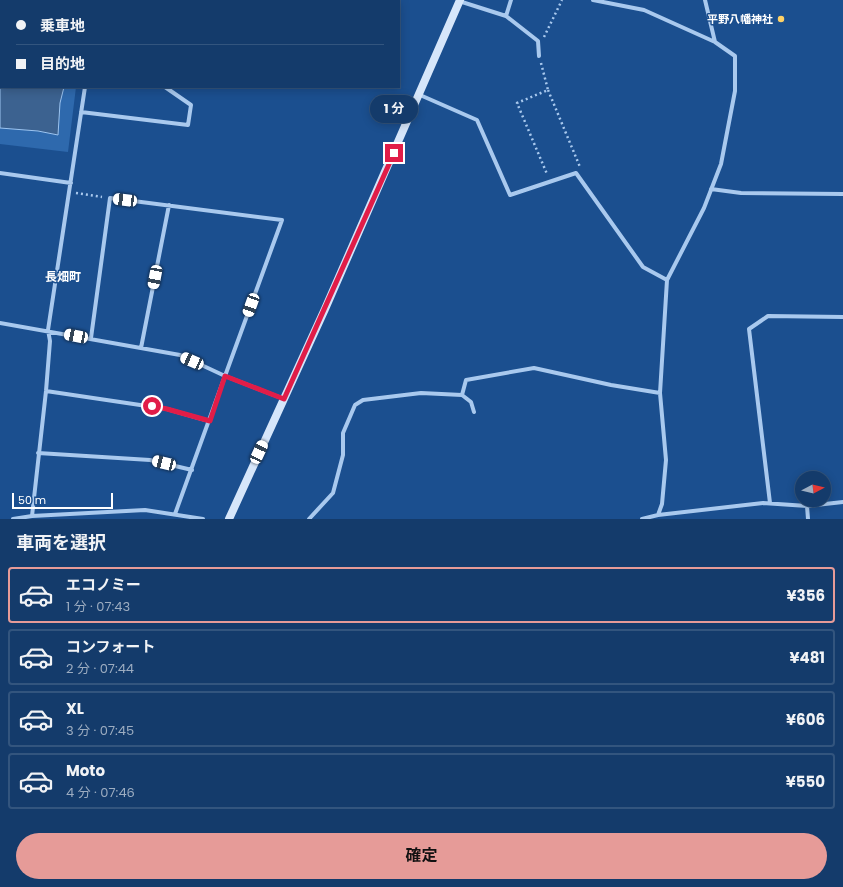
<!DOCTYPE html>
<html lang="ja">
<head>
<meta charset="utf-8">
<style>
  :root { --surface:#143b6b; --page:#1d4271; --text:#f1f3f6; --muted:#9dadc1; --line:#33557e; --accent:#e69b98 }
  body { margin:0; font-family:Poppins,"Noto Sans JP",sans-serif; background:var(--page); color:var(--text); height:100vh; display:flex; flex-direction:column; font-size:15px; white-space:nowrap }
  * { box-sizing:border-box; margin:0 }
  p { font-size:13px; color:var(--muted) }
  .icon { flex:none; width:22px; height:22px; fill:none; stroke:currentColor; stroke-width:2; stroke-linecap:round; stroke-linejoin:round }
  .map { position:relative; height:519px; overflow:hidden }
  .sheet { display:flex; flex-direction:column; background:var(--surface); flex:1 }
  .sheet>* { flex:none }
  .banner { position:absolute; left:0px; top:0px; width:400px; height:88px; box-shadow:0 2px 10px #0003,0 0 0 1px var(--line); display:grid; align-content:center; height:88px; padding:0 16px; background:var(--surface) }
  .needle { width:26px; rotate:83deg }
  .tools { position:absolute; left:795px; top:471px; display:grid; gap:8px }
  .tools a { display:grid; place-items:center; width:36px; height:36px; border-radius:50%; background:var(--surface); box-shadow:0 2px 10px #0003,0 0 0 1px var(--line); font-size:20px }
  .scale { position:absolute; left:12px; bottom:10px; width:101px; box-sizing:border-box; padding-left:4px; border:2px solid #fff; border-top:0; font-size:11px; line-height:14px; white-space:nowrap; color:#fff; -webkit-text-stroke:3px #1b4f8f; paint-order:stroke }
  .end { position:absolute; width:18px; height:18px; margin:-9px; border:5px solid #e11d48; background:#fff; box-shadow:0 0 0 2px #fff }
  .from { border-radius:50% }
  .bubble { position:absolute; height:28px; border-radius:14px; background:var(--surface); box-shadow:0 2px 10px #0003,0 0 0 1px var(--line); font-size:13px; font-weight:700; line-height:28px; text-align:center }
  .car { position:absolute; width:12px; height:24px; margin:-12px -6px; border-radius:5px; box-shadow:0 0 3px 1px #0007; background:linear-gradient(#fff 24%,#345 0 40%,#fff 0 76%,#345 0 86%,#fff 0) }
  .banner b { display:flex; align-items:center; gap:14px; height:38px; font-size:15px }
  .banner b+b { border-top:1px solid var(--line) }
  .banner i { width:10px; height:10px; background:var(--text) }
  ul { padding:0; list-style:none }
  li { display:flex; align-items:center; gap:12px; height:56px; margin:0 8px 6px; padding:0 8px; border:2px solid var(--line); border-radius:4px }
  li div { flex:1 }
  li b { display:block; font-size:15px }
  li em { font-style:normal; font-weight:700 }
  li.active { border-color:var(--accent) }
  li>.icon { width:36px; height:36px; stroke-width:1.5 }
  h2 { padding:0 16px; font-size:18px; line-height:48px }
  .cta { display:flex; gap:8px; margin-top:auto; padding:8px 16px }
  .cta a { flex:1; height:46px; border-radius:24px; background:var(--accent); color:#111; font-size:16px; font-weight:700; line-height:46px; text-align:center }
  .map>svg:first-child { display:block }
</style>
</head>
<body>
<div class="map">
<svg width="843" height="519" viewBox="0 0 843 519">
  <rect width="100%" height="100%" fill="#1b4f8f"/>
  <path fill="#2e69ad" d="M0,0h31l-30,1v86h75l-8,65 -68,-8z"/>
  <path fill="#3c6290" stroke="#9cc4f0" d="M0,9l1,78h63l-4,16 -2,32 -20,-4 -38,-3z"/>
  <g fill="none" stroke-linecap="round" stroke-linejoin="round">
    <path stroke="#a9c9ee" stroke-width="2.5" stroke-dasharray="2 3" stroke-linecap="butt" d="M544,37l18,-37
      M541,63l7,27 -31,13 30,71
      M548,90l32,77
      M76,193l26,4"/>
    <path stroke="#a9c9ee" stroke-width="4" d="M593,0l51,10 71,32
      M106,1l1,-1
      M459,1l47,15 32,25 1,15
      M506,16l5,-16
      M420,95l57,25 33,75 66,-22 67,94 24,13
      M81,112l107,13 3,-20 -26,-18
      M0,173l71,10
      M711,189l30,4 102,1
      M0,323l180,32 45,21 -50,138
      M91,338l19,-140 172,22 -57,156 59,23
      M141,348l28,-143
      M46,391l121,18 42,12
      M462,395l9,7 3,10
      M38,453l112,7 42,10
      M770,503l-21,-174 19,-13 75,1
      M807,506l1,13
      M658,515l4,-11 4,-44 -6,-67 7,-113 37,-72 17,-44 14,-73v-35l-20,-14 -10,-42
      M32,516l14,-125 4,-50 -2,-11 37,-243
      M13,519l19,-3 113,-6 58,9
      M309,519l24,-26 10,-38v-22l12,-28 8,-5 58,-7 41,2 4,-15 68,-12 77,17 49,8
      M642,519l16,-4 105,-12 44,3 36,-4"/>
    <path stroke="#d6e6fa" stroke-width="8" d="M229,519l96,-210 135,-309"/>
  </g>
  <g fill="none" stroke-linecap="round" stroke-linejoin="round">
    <path stroke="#e11d48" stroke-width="5" d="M152,406l15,3 43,12 15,-45 59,23 110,-246"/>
  </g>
  <circle fill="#ffd166" stroke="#1b4f8f" stroke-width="1.5" cx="781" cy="19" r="4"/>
  <g text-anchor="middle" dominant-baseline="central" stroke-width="3" stroke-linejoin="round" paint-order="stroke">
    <g font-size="11" font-weight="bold" fill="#fff" stroke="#1b4f8f" text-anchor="end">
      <text x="773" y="19">平野八幡神社</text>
    </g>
    <g font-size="12" font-weight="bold" fill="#fff" stroke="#1b4f8f">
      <text x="63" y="276">長畑町</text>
    </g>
  </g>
</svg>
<div class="tools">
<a><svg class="needle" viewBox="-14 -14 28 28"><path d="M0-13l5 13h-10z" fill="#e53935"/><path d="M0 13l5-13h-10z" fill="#9dadc1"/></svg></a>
</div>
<div class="scale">50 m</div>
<i class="end from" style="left:152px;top:406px"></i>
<i class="end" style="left:394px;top:153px"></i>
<div class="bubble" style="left:370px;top:95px;width:48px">1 分</div>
<i class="car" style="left:125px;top:200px;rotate:277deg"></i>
<i class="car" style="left:155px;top:277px;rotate:191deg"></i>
<i class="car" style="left:251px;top:305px;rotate:200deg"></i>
<i class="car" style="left:76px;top:336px;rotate:281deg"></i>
<i class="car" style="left:192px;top:361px;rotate:294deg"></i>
<i class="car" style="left:259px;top:452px;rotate:25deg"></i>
<i class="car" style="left:164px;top:463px;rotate:284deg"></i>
<div class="banner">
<b><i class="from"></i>乗車地</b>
<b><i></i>目的地</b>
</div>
</div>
<section class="sheet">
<h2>車両を選択</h2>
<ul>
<li class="active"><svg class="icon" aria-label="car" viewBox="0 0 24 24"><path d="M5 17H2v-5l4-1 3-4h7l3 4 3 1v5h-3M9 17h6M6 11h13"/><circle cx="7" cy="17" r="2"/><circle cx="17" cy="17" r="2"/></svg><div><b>エコノミー</b><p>1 分 · 07:43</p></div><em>¥356</em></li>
<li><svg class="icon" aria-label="car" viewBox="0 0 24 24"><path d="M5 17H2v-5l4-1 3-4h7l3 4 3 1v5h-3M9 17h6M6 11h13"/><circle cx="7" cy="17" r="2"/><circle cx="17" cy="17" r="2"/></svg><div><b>コンフォート</b><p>2 分 · 07:44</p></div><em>¥481</em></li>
<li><svg class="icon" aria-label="car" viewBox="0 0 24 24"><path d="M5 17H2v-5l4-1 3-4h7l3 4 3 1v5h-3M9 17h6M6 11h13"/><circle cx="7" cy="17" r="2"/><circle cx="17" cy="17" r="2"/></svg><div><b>XL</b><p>3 分 · 07:45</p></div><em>¥606</em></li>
<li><svg class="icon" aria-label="car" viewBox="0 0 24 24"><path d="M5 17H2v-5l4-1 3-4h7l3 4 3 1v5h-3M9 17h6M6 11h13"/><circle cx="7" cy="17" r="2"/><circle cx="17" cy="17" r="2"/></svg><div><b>Moto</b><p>4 分 · 07:46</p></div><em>¥550</em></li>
</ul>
<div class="cta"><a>確定</a></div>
</section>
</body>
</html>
